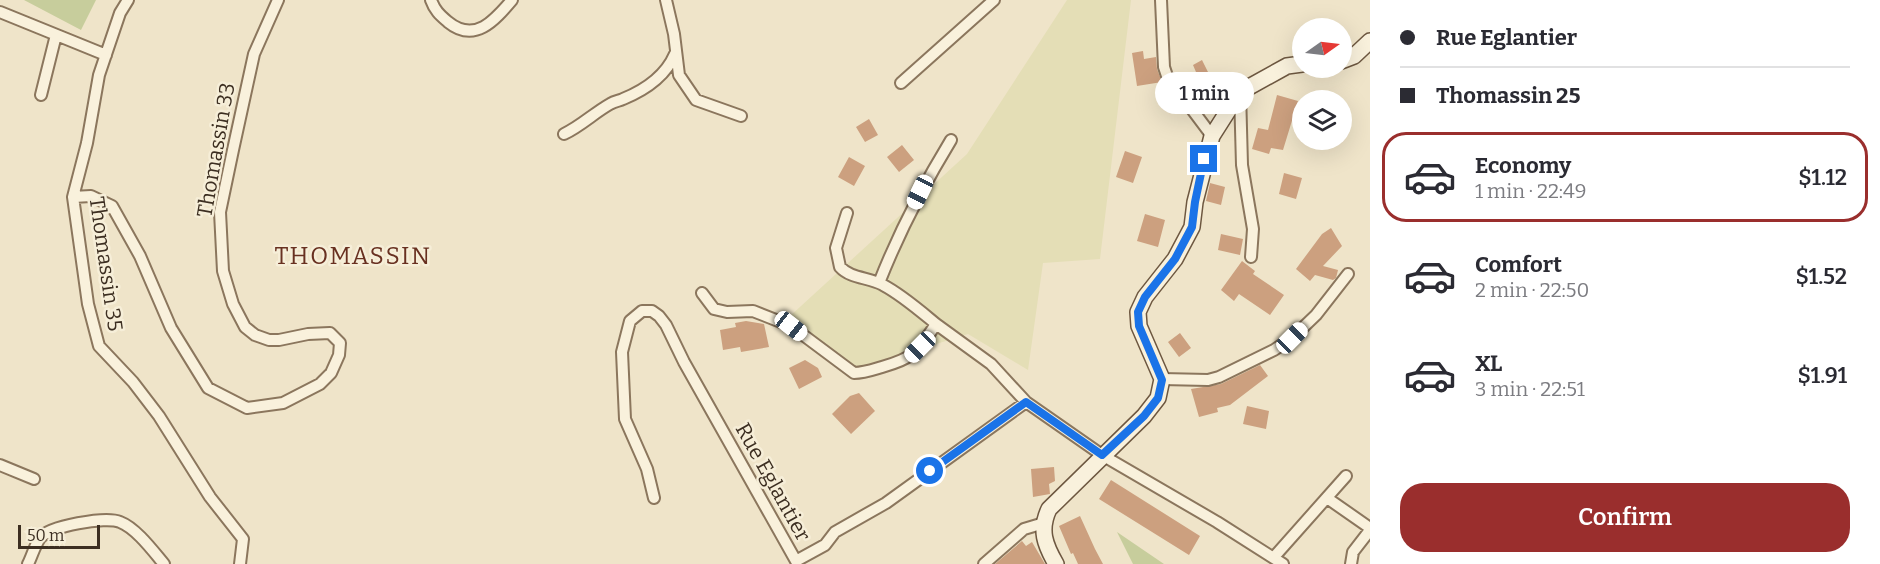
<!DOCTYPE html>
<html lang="en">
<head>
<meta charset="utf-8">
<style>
  :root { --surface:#fff; --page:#f7f7f7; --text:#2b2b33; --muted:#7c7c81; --line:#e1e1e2; --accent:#9a2e2d }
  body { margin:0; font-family:Bitter,serif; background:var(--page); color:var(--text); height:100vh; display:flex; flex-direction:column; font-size:22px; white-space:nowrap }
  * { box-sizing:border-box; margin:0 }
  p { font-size:20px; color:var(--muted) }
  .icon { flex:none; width:33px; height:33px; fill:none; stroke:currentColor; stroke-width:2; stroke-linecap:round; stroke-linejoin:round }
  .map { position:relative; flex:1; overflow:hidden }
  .sheet { display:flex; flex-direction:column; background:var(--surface); width:510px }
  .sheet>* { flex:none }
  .top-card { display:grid; align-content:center; height:132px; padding:0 30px; background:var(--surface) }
  .needle { width:39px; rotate:76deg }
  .buttons { position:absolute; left:1292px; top:18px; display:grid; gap:12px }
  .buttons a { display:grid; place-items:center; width:60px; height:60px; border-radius:50%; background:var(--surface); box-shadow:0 6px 24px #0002; font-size:30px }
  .scale { position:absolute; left:18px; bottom:15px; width:82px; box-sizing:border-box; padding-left:6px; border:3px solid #3c2e21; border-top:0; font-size:16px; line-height:21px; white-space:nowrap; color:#3c2e21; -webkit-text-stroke:4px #f6eed8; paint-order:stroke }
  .end { position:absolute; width:27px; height:27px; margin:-14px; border:8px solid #1a73e8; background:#fff; box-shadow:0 0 0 3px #fff }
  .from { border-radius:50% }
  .bubble { position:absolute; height:42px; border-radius:21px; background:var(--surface); box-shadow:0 6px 24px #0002; font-size:20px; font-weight:600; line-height:42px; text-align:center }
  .car { position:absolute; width:18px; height:36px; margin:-18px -9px; border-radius:8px; box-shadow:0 0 4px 2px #0007; background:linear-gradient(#fff 24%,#345 0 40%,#fff 0 76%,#345 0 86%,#fff 0) }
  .top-card b { display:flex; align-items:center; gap:21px; height:57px; font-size:22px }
  .top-card b+b { border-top:2px solid var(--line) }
  .top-card i { width:15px; height:15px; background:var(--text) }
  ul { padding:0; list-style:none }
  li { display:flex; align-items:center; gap:18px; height:90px; margin:0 12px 9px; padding:0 18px; border:3px solid transparent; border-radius:24px }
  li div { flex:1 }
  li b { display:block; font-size:22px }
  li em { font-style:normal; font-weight:600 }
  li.active { border-color:var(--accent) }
  li>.icon { width:54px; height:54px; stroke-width:1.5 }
  .primary-button { display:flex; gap:12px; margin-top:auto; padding:12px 30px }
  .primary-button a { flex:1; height:69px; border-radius:24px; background:var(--accent); color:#fff; font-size:24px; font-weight:600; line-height:69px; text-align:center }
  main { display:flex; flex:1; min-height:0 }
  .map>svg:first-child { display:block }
</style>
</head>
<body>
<main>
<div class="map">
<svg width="1370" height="564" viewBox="0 0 1370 564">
  <rect width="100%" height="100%" fill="#efe4c9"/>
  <path fill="#e4deb6" d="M1067,0h64l-31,259 -57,4 -15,107 -60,-36 -124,39 -55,-56 178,-163z"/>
  <path fill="#c7cd9c" d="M24,0h72l-15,30z
    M1117,532l47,32h-31z"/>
  <path fill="#cca07f" d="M1143,51l1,8 12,-2 1,12 5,13 -25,4 -5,-33z
    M1202,60l7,14 -10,5 -6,-14z
    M1277,95l21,6 -15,49 -12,-2 -2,6 -17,-5 6,-21 10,2z
    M869,119l9,16 -13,7 -9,-15z
    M902,145l12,15 -15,12 -12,-15z
    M1125,151l17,6 -9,26 -17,-6z
    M849,157l16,9 -11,20 -16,-9z
    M1284,173l18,5 -6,21 -17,-5z
    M1210,183l15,4 -4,18 -15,-4z
    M1145,214l20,6 -7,27 -21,-6z
    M1331,228l11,18 -19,20 15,4 -2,8 -3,2 -18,-5 -5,6 -14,-12 26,-35z
    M1221,234l22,5 -3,16 -22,-5z
    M1242,261l13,10 -2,3 31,21 -14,20 -31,-21 -5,7 -13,-11z
    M746,321l18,3 5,23 -28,5 -1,-5 -17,3 -3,-20 16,-3 -1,-4z
    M1180,333l11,15 -12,9 -11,-15z
    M805,360l13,8 4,9 -23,12 -10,-21z
    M1260,365l8,11 -38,29 -13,3 1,4 -19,5 -8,-28 30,-5z
    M859,393l16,18 -24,23 -19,-20 18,-18z
    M1247,406l22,5 -3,18 -23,-5z
    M1054,467l1,14 -6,3 1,10 -17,3 -2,-28z
    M1111,480l89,56 -11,19 -90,-56z
    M1080,516l15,33 8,15h-25l-5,-11 -2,1 -12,-28z
    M1022,541l4,5 6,-4 13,22h-50z"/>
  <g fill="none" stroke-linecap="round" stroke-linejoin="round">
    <g stroke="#8b765d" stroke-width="14">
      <path id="street" d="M128,0l-8,13 -21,62 -12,68 -14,54 15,107 11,42 34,36 26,34 51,81 33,42 -3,25
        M431,0c4,11 9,15 17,22 27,22 47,-2 64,-22
        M666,0l8,34 5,41 17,25 45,16
        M1161,0l3,67 3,9 45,60
        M0,12l106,43
        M901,83l93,-83
        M1240,92l2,73 11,64 -2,28
        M41,95l15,-60
        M564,134c17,-8 30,-21 46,-30 5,-3 9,-3 13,-5 22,-9 43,-24 52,-45
        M73,197l18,-1 21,10 28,50 31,72 37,60 39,20 36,-5 37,-19 11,-11 8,-18 1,-12 -10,-10 -22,1 -29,6h-10l-14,-5 -10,-8 -12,-23 -10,-33 -3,-59 13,-62 21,-96 24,-54
        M847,213l-11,35 4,19c11,12 29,10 43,18 19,10 36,25 53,39
        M879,283c20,-51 44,-97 72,-143
        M702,293l12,16 13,3 26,-1 38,15 63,47c10,0 18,-3 28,-6 34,-10 35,-15 54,-43l55,40 35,38
        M1162,379l46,1 11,-3 55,-27 18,-12 24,-23 32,-41
        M0,465l34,14
        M654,498l-7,-29 -22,-50 -3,-67 8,-31 12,-10h10l7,5 7,9 18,37 112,199 29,-16 10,-13 51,-29 140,-101 76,53 115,67 66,42
        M1327,498l43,30
        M1274,557l72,-81
        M28,564c4,-8 7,-19 12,-26 9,-12 66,-22 80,-16 16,6 33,29 44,42
        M984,564l40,-35 20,-6
        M1351,564l2,-12 17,-22"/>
    </g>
    <g stroke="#6d5740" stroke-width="18">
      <path id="secondary" d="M1341,61l13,-5 16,-15
        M1056,564c-11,-19 -17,-34 -7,-55l95,-93 14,-18 4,-19 -23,-53 -1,-14 7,-15 30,-38 17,-32 3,-25 17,-66 28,-44 47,-26 15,-2"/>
    </g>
    <use href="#street" stroke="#f9f1dc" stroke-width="10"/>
    <use href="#secondary" stroke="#f9f1dc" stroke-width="15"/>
  </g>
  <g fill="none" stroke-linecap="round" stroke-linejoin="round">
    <path stroke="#1a73e8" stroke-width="8" d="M930,471l96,-69 76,53 42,-39 14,-18 4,-18 -23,-54 -1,-14 7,-15 30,-38 17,-32 3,-25 9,-43"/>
  </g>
  <g text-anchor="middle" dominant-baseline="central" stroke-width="5" stroke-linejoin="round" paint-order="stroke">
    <g font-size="21" fill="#3c2e21" stroke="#f6eed8">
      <text transform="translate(216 150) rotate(-80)">Thomassin 33</text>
      <text transform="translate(106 264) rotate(82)">Thomassin 35</text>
      <text transform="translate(773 482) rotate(61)">Rue Eglantier</text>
    </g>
    <g font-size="24" letter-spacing="1.5" fill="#683020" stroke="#f6eed8">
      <text x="353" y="256">THOMASSIN</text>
    </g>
  </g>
</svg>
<div class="buttons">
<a><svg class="needle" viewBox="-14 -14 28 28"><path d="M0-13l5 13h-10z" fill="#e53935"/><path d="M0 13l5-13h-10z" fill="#7c7c81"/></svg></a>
<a><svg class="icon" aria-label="layers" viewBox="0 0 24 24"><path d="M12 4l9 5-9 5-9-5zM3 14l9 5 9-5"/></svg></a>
</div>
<div class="scale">50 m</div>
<i class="end from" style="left:930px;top:471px"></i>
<i class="end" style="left:1204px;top:159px"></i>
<div class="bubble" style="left:1155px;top:72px;width:99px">1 min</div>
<i class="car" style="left:920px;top:192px;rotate:206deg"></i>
<i class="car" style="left:791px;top:326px;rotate:128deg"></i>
<i class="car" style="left:1292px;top:338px;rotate:45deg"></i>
<i class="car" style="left:920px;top:347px;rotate:225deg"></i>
</div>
<section class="sheet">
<div class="top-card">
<b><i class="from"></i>Rue Eglantier</b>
<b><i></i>Thomassin 25</b>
</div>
<ul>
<li class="active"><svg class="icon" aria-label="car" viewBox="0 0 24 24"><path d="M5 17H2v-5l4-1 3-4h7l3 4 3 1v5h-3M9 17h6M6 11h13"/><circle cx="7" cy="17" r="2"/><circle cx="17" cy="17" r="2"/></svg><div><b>Economy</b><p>1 min · 22:49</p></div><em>$1.12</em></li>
<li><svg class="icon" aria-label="car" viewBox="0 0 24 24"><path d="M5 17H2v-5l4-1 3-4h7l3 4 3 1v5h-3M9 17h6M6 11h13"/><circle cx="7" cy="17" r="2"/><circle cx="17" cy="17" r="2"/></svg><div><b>Comfort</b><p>2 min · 22:50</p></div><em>$1.52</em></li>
<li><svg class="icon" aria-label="car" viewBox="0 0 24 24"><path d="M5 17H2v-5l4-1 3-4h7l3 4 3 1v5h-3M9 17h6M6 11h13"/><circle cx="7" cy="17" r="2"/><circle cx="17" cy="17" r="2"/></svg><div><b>XL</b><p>3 min · 22:51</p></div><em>$1.91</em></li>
</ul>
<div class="primary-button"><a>Confirm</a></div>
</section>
</main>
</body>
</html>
